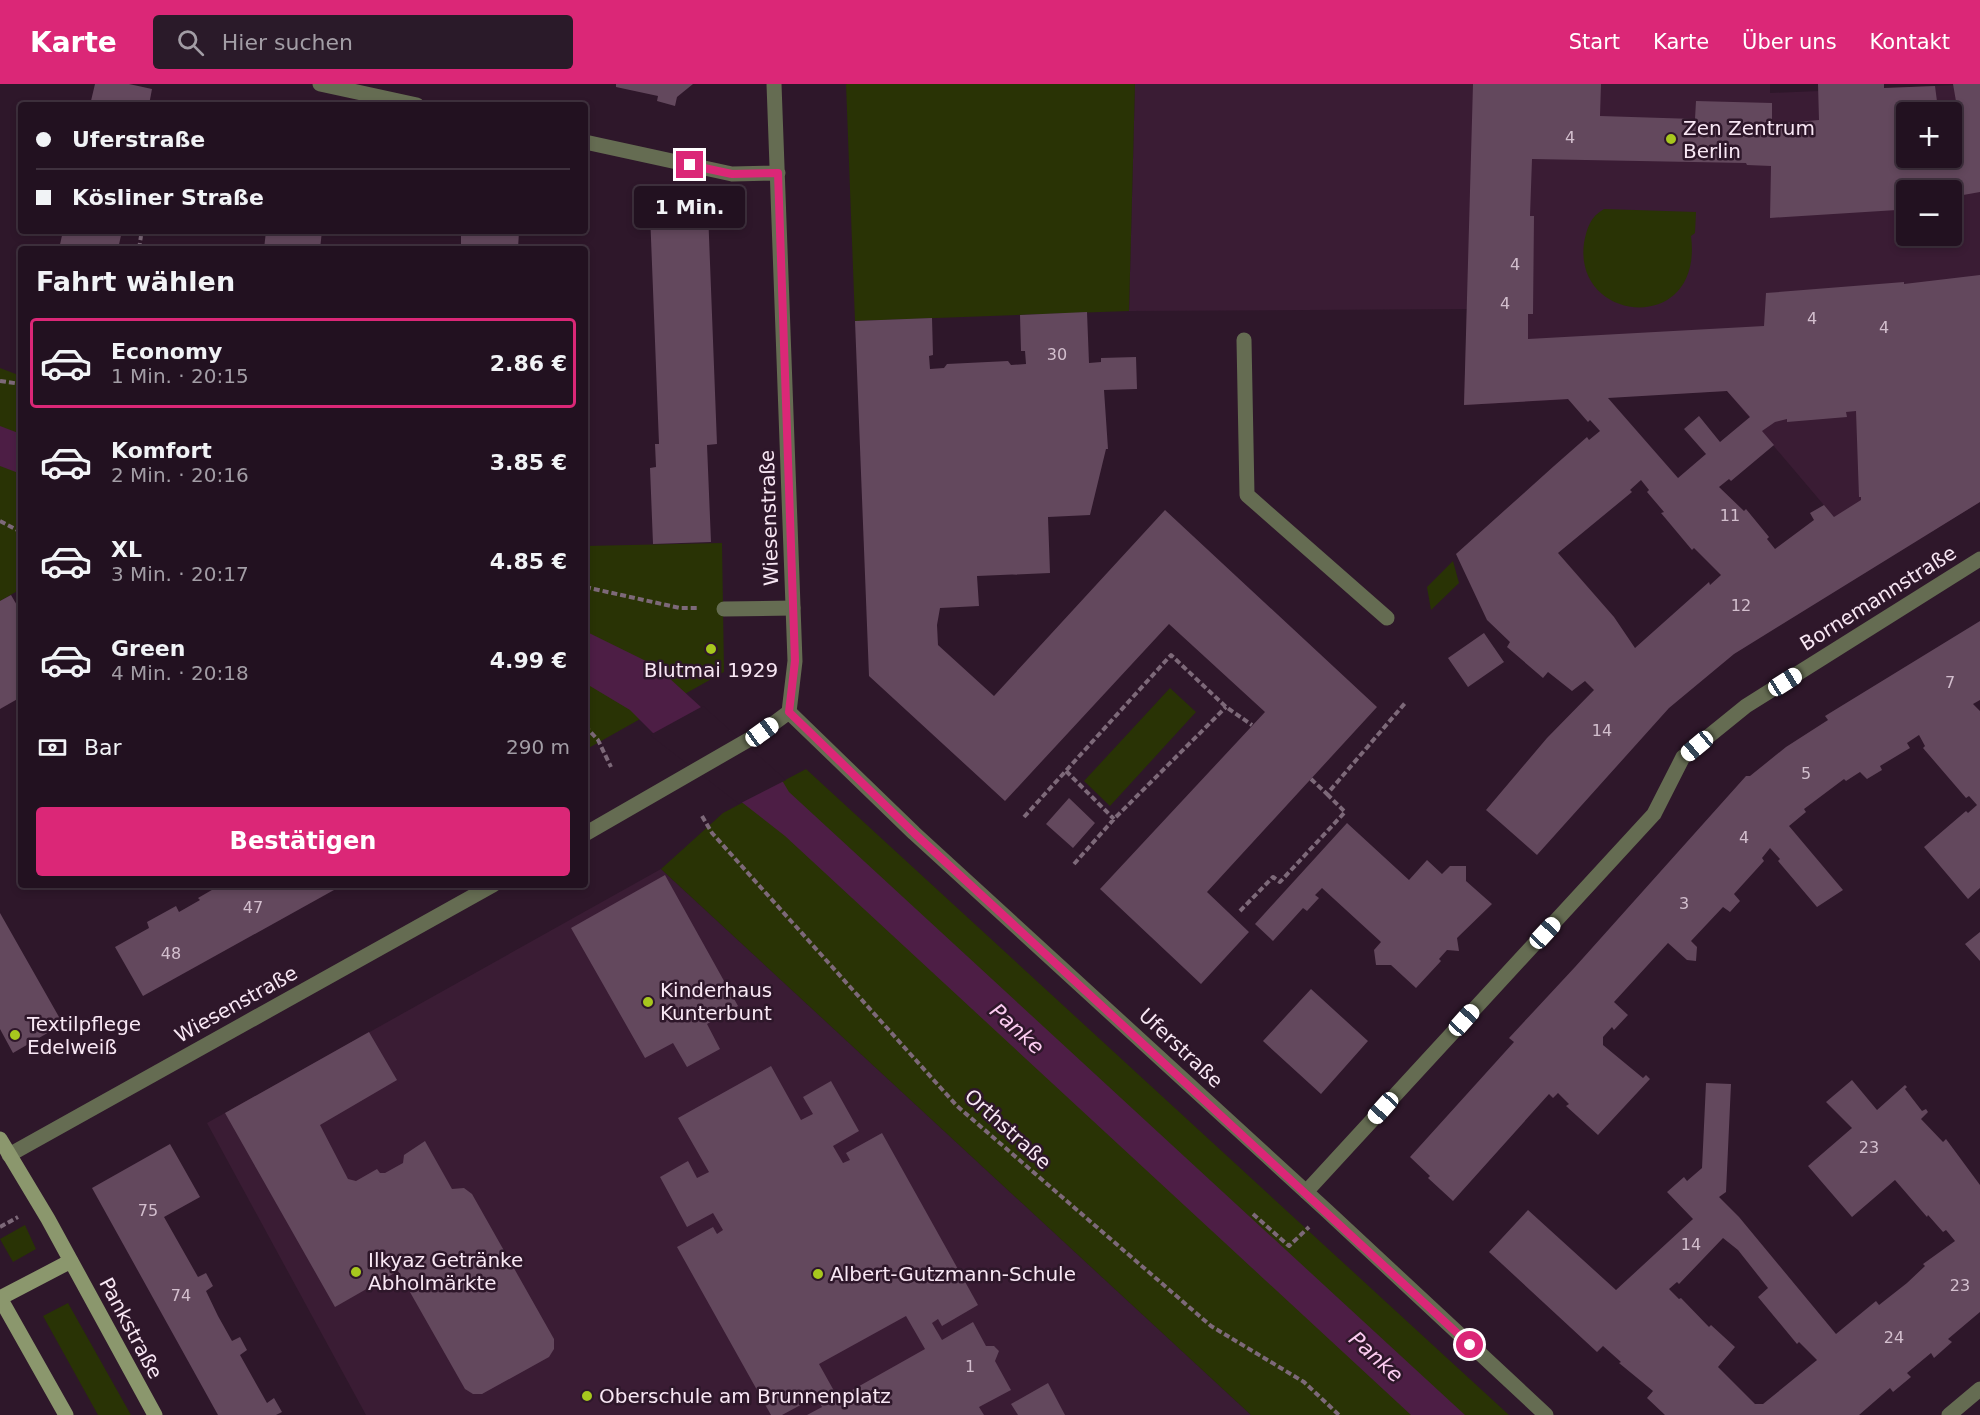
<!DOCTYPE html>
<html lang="de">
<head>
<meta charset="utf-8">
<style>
  :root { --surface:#221120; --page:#2a1a29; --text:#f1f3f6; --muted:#a29da5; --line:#3f313e; --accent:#db2777 }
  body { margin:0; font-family:"DejaVu Sans",sans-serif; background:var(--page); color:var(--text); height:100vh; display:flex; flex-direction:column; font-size:22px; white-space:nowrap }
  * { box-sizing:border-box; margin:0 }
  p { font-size:20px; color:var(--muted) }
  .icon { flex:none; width:33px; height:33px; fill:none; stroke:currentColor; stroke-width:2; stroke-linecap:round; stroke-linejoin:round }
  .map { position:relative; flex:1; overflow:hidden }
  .panel { position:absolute; left:18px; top:162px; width:570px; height:642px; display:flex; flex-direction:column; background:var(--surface); border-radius:6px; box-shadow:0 3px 9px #0003,0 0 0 2px var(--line) }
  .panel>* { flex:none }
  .top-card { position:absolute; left:18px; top:18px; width:570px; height:132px; border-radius:6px; box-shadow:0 3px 9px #0003,0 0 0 2px var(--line); display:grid; align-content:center; height:132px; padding:0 18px; background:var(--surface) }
  .controls { position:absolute; left:1896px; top:18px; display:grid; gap:12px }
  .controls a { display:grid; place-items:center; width:66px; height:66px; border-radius:6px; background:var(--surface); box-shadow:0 3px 9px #0003,0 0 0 2px var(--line); font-size:30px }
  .end { position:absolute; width:27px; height:27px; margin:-14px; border:8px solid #db2777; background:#fff; box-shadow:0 0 0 3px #fff }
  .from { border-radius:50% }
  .bubble { position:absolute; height:42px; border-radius:6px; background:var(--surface); box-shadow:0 3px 9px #0003,0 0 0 2px var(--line); font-size:20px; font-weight:700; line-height:42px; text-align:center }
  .car { position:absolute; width:18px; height:36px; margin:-18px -9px; border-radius:8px; box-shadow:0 0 4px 2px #0007; background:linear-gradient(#fff 24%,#345 0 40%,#fff 0 76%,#345 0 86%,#fff 0) }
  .top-card b { display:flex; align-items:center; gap:21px; height:57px; font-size:22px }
  .top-card b+b { border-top:2px solid var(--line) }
  .top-card i { width:15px; height:15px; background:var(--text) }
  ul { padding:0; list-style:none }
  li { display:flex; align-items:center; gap:18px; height:90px; margin:0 12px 9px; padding:0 6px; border:3px solid transparent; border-radius:6px }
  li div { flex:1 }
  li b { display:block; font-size:22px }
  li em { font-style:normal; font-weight:700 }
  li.selected { border-color:var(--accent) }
  li>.icon { width:54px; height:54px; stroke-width:1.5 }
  h2 { padding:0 18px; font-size:27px; line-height:72px }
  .pay { display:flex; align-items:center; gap:15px; height:66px; padding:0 18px; font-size:22px }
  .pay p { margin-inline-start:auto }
  .button { display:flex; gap:12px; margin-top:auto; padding:12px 18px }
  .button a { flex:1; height:69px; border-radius:6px; background:var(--accent); color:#fff; font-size:24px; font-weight:700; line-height:69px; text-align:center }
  header { display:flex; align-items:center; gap:36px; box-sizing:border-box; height:84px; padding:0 30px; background:var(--accent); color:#fff }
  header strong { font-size:28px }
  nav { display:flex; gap:33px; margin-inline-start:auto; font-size:21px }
  .search { width:420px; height:54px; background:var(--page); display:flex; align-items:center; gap:15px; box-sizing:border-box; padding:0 21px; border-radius:6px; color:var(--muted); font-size:22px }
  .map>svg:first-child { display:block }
</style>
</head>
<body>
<header>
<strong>Karte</strong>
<div class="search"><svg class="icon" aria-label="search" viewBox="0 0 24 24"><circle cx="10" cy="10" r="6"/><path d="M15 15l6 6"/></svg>Hier suchen</div>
<nav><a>Start</a><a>Karte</a><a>Über uns</a><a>Kontakt</a></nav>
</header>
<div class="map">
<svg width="1980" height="1331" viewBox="0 0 1980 1331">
  <rect width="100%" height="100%" fill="#2e172a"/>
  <path fill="#3a1c34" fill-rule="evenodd" d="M1135,0h635v9l210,-9v418l-114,69 -32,-54 -107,-126 -263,14 3,-96 -338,2zM1906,28h46v46h-46zM1906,106h46v46h-46z
    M661,785l590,546h-885l-159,-292z"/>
  <path fill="#293305" d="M846,0h289l-6,227 -274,10z
    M1604,125l92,3 -1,21 -4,3c13,100 -118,88 -107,7 3,-15 6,-26 20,-34z
    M0,284l21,8v213l-21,12z
    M722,459l2,129 -139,78v-204z
    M1453,477l6,22 -28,27 -4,-23z
    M1170,604l26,24 -86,94 -26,-25z
    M806,685l703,646h-258l-590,-546 62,-56z
    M25,1141l11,24 -23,13 -13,-23z
    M68,1219l63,112h-33l-55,-99z"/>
  <path fill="#4d1e45" d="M0,342l21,8v40l-21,-8z
    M585,547l65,32 18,14 115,105 6,10 676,623h-54l-626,-579 -132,-103 -23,-23 -45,-27z"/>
  <path fill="#2e172a" d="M703,622l83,74 -47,24 -89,-69z"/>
  <path fill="#63485d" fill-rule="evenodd" d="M95,0h34l23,5 -3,16h-59z
    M616,0h77l-16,13 -2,9 -18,-5 1,-5 -42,-9z
    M1473,0h128l-1,32 95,3 1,-18 76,2v21l47,-4 -1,-36h66v4l51,-2 3,23 19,-2 -4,-23h27v108l-28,5v-7h-46v15l-9,1v4l-127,8 1,-52 -24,-1 -1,-2 -214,-4 -2,57h4l-1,98h-5v25l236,-13 2,-33 138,-11v2l76,-9v227l-246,152 -65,54 -132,147 -51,-45 61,-72 47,-48 -9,-9 -13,10 -24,-19 -5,6 -36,-31 3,-5 -23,-22 -31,-66 98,-88 33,-29 2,3 11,-9 -10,-11 -2,2 -20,-23 -104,6zM1906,28h46v46h-46zM1727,307l23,26 -30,25 -21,-26 -15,13 22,25 -28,24 -70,-80zM1856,327l3,86h2v3l-27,17 -10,-12 -14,8 4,7 -39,29 -8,-10 2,-2 -23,-28 -2,2 -25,-24 10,-8 2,2 43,-36 -12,-14 13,-9 12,-3v3l60,-5 -1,-5zM1641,396l8,10 -2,2 17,20 -3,1 31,37 2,-2 27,27 -11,10 -1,-3 -74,66 -21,-31 -56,-64 74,-61 -2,-2z
    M708,127l9,233 -10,1 4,97 -58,2 -3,-76 6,-1 -1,-23h4l-9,-231z
    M63,147h59l-4,18h-59z
    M266,147h56l-2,18h-56z
    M461,147h58l-1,18h-57z
    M1087,228l2,51 12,-1v-4l35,-1 1,32 -33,1 4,59h-2l-16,66 -42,2 2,56 -73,3 2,30 -39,2 -3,17 1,20 56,51 171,-186 212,197 -170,185 42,40 -48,52 -101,-95 165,-177 -96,-88 -164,177 -136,-125 -14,-355 77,-3 1,37 -4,1 1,13 14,-1 3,-4 61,-3 3,4 15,-1 -1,-13h-4l-1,-36z
    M11,511l10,17v85l-21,12v-108z
    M1980,537v79l-7,4 7,7v177l-12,11 -44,-52 42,-36 2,2 9,-8 -8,-9 -3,2 -43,-50 2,-2 -6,-11 -12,8 3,5 -30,18 2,4 -15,9 -7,-7 -14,9 -2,-2 -40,30 2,3 -17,14 54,64 -26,17 -39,-46 2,-2 -10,-11 -8,10 2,3 -30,33 6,7 -10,11 -7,-5 -32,34 6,6 -1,14 -9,-1 -19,-17 -54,59 14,13 -14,15 -2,-3 -9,10v8l40,33 3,-3 4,4 -52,56 -32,-29 3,-2 -11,-11 -5,5 -4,-4 -96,107 -25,-23 2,-2 -20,-19 104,-115 -5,-4 66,-71 171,-191h4l36,-29 42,-27 -3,-4z
    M1484,549l20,29 -36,25 -20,-29z
    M1069,714l26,25 -22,25 -27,-24z
    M1347,739l62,57 18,-20 15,14 8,-8h16v15l26,23 -35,34 2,13 -12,-1 -8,9 2,2 -25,27 -25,-23h-15l-2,-15 7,-8 -59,-54 -7,7 4,3 -12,13 -4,-3 -30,33 -18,-17z
    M665,791l73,131 -31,18 13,25 -33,18 -14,-24 -28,15 -74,-130z
    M216,801h127l-200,111 -28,-49 34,-19 -2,-6 29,-16 3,6 21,-12 -2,-2 19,-11z
    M0,829l63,111 -50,29 -13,-24z
    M1980,848v29l-15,-17z
    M1311,905l57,52 -47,53 -58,-53z
    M369,948l28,48 -77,45 28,54 8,2 21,-12 3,4h5l18,-10 1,-8 21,-14 27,48 12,-1 8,6 82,145v10l-5,8 -67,37h-9l-8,-5 -67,-118 -63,36 -110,-194z
    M771,982l30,54 12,-6 -10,-17 28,-16 28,50 -26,15 10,17 7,-3 -4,-7 36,-20 96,172 -36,21 -4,-7 -6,4 10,17 31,-18 13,24h8l5,5 -4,10 16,29 -32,17 5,8h-177l15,-8 -10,-18 -6,4 4,7 -28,15h-11l-94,-168 36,-20 4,7 6,-4 -10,-17 -26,14 -27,-50 28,-16 9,17 12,-6 -31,-54zM906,1232l19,33 -87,49 -19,-34z
    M1852,996l25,30 28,-25 2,2 -2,2 17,22 4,-2 2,3 -7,7 22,23 3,-3 34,46v127l-32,27 4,3 -18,16 -3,-5 -24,20 4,4 -18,15 -3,-4 -31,27h-194l-18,-17 6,-7 -34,-28 2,-1 -18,-16 -6,6 -108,-100 39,-42 88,80 77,-71 -26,-27 17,-15 3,4 15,-13 4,-85 25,1 -5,108 -7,5 20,20 97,117 40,-33 3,4 28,-22 18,-17 -2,-2 32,-23 -9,-11 -3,2 -15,-17 -1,2 -32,-37 -43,37 -44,-51 44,-38 -26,-26zM1723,1154l15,12 30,38 -10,9 39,47 2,-2 18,18 -54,44h-8l-37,-37 17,-20 -24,-22 -2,2 -28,-29 -2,1 -10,-10 8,-7 2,2z
    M170,1060l30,53 -36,20 34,60 8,-4 7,13 -7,5 12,25 14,25 8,-4 7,13 -7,5 27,48 7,-5 8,14 -6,3h-58l-126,-227z
    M1048,1299l17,32h-47l-7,-11z"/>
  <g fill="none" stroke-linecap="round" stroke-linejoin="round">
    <path stroke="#7d6979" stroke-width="4" stroke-dasharray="6 3" stroke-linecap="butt" d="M139,165l2,-13
      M0,297l21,3
      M0,437l21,11
      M585,503l95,21h19
      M585,642l13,14 13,27
      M1066,687l48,48
      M1311,695l16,15 79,-92
      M702,732l10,17 245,273 254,220 93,56 35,33
      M1024,733l147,-162 55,52 26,18
      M1074,780l40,-45 112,-112
      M1240,827l33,-34 7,5 65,-70 -18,-18
      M1253,1130l36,32 20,-19
      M0,1143l18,-10"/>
    <path stroke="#656c52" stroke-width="15" d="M1244,256l3,155 140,123
      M724,525l69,-1"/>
    <path stroke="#656c52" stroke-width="15" d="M320,0l97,21
      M585,58l147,32 46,-1
      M789,628l125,121 413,378 219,204
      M585,750l177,-102 27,-20 6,-51 -21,-577
      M9,1071l484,-270
      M1306,1108l348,-378 29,-57 63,-51 234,-147
      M1949,1331l31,-26"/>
    <path stroke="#8b976d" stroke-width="15" d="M0,1055l48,80 107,196
      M0,1214l66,117
      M0,1214l71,-37"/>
  </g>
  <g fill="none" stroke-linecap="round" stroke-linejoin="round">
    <path stroke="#db2777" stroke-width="8" d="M690,81l42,9 46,-1 17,488 -6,51 125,121 556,512"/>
  </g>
  <g fill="#a7c71e" stroke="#2e172a" stroke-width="2">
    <circle cx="1671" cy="55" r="6"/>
    <circle cx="711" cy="565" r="6"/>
    <circle cx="648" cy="918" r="6"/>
    <circle cx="15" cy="951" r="6"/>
    <circle cx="356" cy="1188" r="6"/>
    <circle cx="818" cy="1190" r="6"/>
    <circle cx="587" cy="1312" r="6"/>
  </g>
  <g text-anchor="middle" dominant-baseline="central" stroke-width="5" stroke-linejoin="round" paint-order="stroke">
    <g font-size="16" fill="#d3bfce">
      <text x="1570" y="53">4</text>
      <text x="1515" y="180">4</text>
      <text x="1505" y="219">4</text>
      <text x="1812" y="234">4</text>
      <text x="1884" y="243">4</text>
      <text x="1057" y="270">30</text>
      <text x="1730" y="431">11</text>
      <text x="1741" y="521">12</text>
      <text x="1950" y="598">7</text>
      <text x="1602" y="646">14</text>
      <text x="1806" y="689">5</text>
      <text x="1744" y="753">4</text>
      <text x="1684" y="819">3</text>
      <text x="253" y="823">47</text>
      <text x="171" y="869">48</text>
      <text x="1869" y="1063">23</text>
      <text x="148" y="1126">75</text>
      <text x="1691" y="1160">14</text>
      <text x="1960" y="1201">23</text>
      <text x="181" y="1211">74</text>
      <text x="1894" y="1253">24</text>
      <text x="970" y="1282">1</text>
    </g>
    <g font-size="20" fill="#f8e7f4" stroke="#2e172a" text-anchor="start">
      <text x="1683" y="44">Zen Zentrum<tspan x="1683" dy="23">Berlin</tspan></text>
      <text x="711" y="586" text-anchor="middle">Blutmai 1929</text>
      <text x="660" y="906">Kinderhaus<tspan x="660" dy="23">Kunterbunt</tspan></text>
      <text x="27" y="940">Textilpflege<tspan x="27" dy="23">Edelweiß</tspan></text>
      <text x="368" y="1176">Ilkyaz Getränke<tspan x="368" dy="23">Abholmärkte</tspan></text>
      <text x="830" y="1190">Albert-Gutzmann-Schule</text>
      <text x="599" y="1312">Oberschule am Brunnenplatz</text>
    </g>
    <g font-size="20" fill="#f8e7f4" stroke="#2e172a">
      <text transform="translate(769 434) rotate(-92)">Wiesenstraße</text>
      <text transform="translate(1878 514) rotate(-32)">Bornemannstraße</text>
      <text transform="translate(236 920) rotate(-29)">Wiesenstraße</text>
      <text transform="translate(1181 964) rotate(43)">Uferstraße</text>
      <text transform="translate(1008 1045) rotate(42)">Orthstraße</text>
      <text transform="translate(131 1244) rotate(62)">Pankstraße</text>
    </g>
    <g font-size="21" font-style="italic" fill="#fcccf1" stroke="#2e172a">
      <text transform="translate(1017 945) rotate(42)">Panke</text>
      <text transform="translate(1376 1273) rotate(42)">Panke</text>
    </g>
  </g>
</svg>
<div class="controls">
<a>+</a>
<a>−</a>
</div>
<i class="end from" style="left:1470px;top:1261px"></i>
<i class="end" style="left:690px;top:81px"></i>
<div class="bubble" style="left:634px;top:102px;width:111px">1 Min.</div>
<i class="car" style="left:1785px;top:598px;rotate:58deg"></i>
<i class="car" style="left:762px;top:648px;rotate:54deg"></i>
<i class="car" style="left:1697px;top:662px;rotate:230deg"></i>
<i class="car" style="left:1545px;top:849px;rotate:43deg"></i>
<i class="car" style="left:1464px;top:936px;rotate:42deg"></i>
<i class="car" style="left:1383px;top:1024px;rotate:222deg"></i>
<div class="top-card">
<b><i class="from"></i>Uferstraße</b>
<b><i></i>Kösliner Straße</b>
</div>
<section class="panel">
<h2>Fahrt wählen</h2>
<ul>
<li class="selected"><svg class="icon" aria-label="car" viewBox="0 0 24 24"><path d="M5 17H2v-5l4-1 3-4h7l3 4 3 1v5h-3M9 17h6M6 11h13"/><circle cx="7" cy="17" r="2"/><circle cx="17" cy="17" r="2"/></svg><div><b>Economy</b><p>1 Min. · 20:15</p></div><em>2.86 €</em></li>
<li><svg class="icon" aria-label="car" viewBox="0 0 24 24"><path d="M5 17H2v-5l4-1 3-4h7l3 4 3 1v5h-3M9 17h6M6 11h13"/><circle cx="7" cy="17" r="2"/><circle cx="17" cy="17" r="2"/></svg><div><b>Komfort</b><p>2 Min. · 20:16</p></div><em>3.85 €</em></li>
<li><svg class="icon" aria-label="car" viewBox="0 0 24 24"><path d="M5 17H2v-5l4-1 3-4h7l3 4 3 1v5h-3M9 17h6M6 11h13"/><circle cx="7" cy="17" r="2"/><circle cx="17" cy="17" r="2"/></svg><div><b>XL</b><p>3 Min. · 20:17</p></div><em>4.85 €</em></li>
<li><svg class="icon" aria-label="car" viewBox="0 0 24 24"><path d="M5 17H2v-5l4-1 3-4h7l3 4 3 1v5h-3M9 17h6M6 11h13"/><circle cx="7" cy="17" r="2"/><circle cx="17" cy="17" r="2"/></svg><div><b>Green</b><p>4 Min. · 20:18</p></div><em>4.99 €</em></li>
</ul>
<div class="pay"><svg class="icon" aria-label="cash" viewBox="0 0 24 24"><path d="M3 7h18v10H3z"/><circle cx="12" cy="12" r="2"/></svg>Bar<p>290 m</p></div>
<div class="button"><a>Bestätigen</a></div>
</section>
</div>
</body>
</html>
